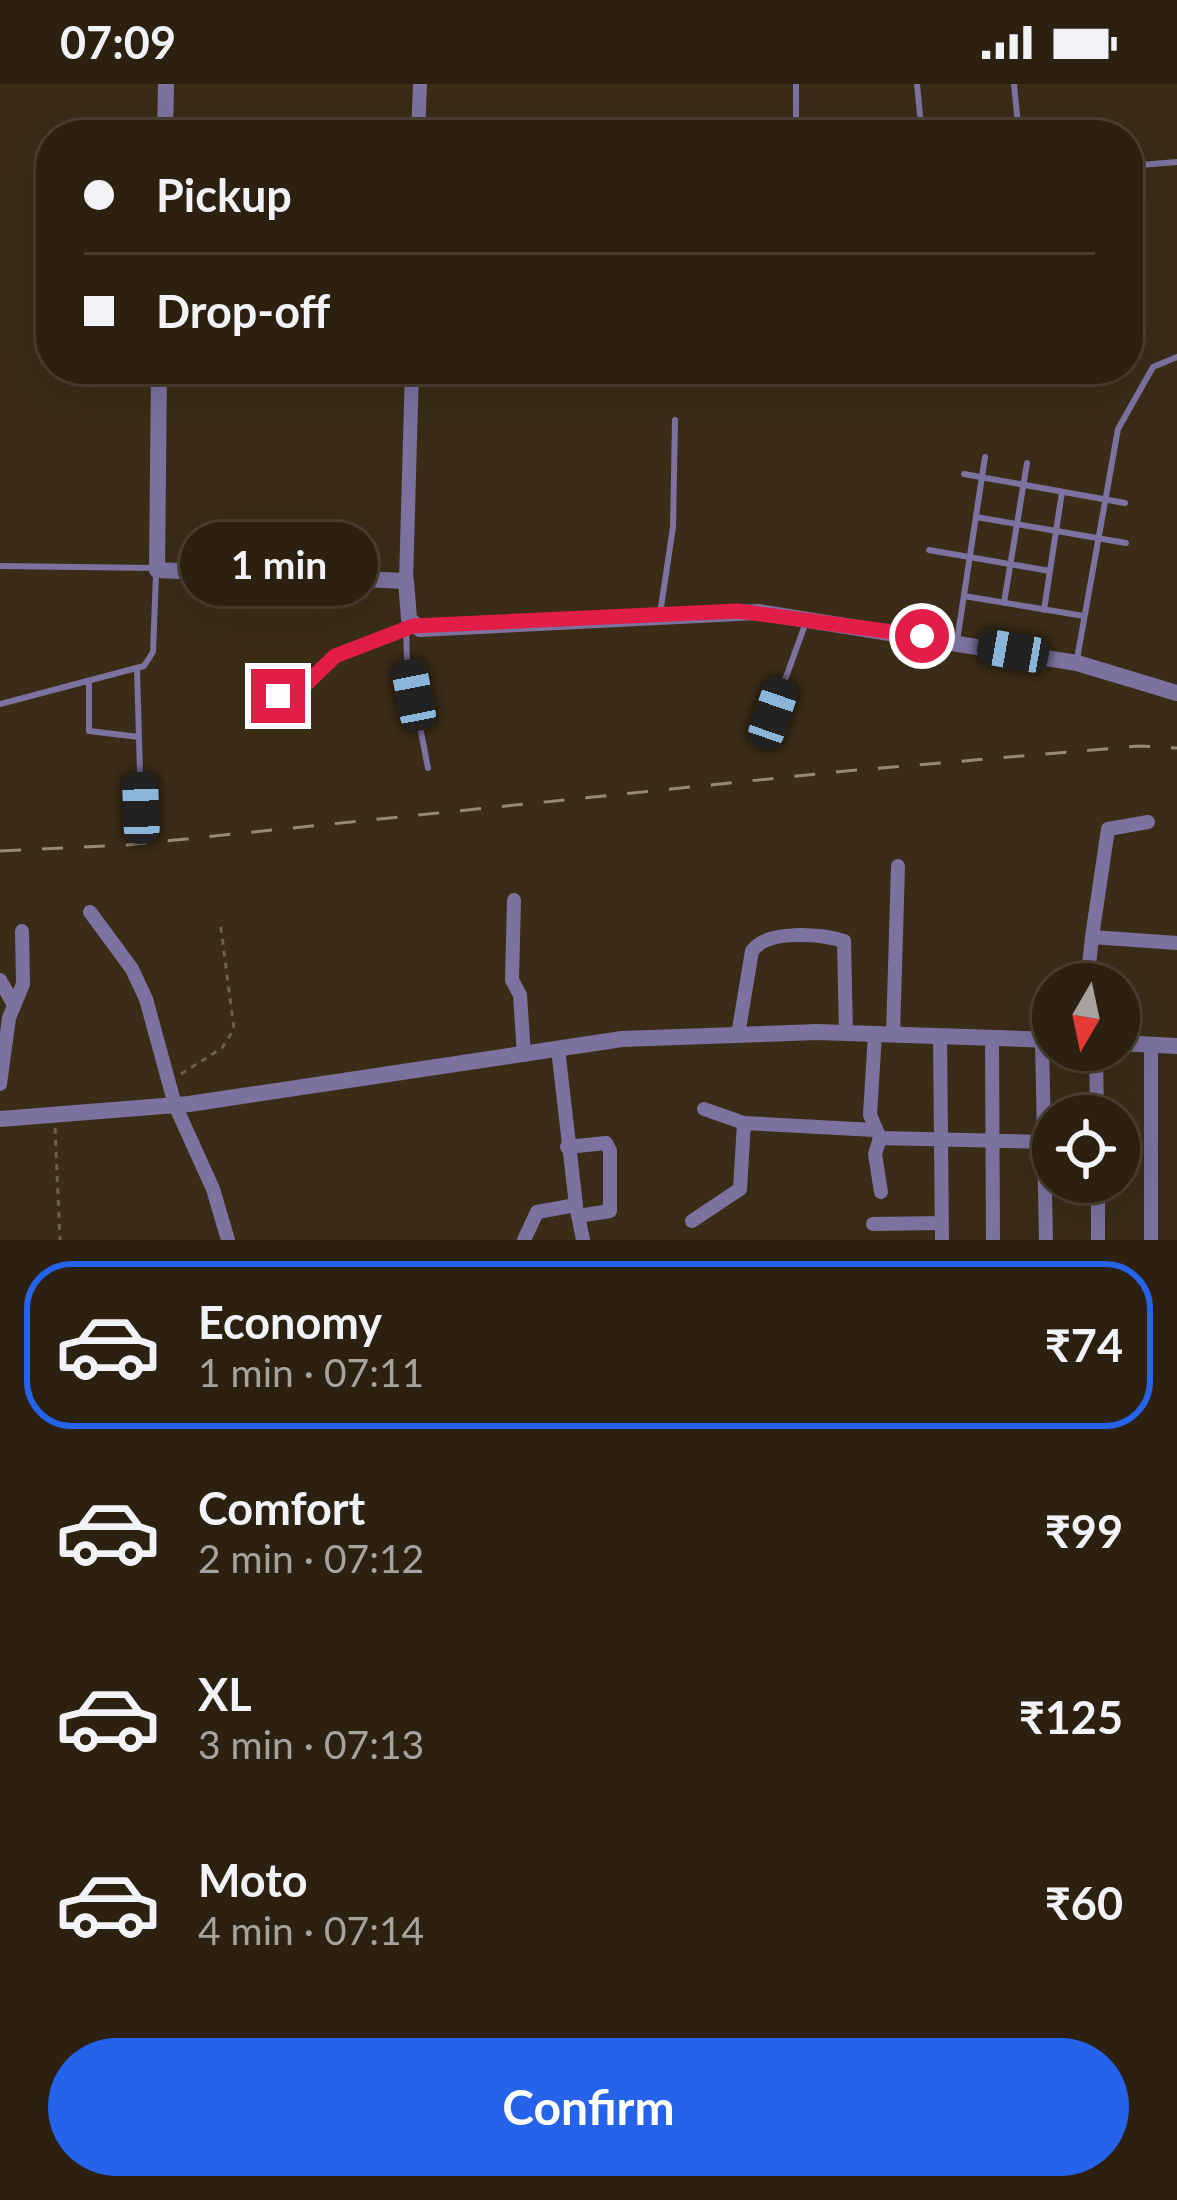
<!DOCTYPE html>
<html lang="en">
<head>
<meta charset="utf-8">
<style>
  :root { --surface:#2c2111; --page:#382e1f; --text:#f1f3f6; --muted:#a6a39f; --line:#483e31; --accent:#2563eb }
  body { margin:0; font-family:Lato,sans-serif; background:var(--page); color:var(--text); height:100vh; display:flex; flex-direction:column; font-size:45px; white-space:nowrap }
  * { box-sizing:border-box; margin:0 }
  p { font-size:39px; color:var(--muted) }
  .icon { flex:none; width:66px; height:66px; fill:none; stroke:currentColor; stroke-width:2; stroke-linecap:round; stroke-linejoin:round }
  .map { position:relative; height:1156px; overflow:hidden }
  .details { display:flex; flex-direction:column; background:var(--surface); flex:1 }
  .details>* { flex:none }
  .top-card { position:absolute; left:36px; top:36px; width:1107px; height:264px; border-radius:48px; box-shadow:0 12px 48px #0002,0 0 0 3px var(--line); display:grid; align-content:center; height:264px; padding:0 48px; background:var(--surface) }
  .needle { width:78px; rotate:189deg }
  .buttons { position:absolute; left:1032px; top:879px; display:grid; gap:24px }
  .buttons a { display:grid; place-items:center; width:108px; height:108px; border-radius:50%; background:var(--surface); box-shadow:0 12px 48px #0002,0 0 0 3px var(--line); font-size:60px }
  .end { position:absolute; width:54px; height:54px; margin:-27px; border:15px solid #e11d48; background:#fff; box-shadow:0 0 0 6px #fff }
  .from { border-radius:50% }
  .bubble { position:absolute; height:84px; border-radius:42px; background:var(--surface); box-shadow:0 12px 48px #0002,0 0 0 3px var(--line); font-size:39px; font-weight:700; line-height:84px; text-align:center }
  .car { position:absolute; width:36px; height:72px; margin:-36px -18px; border-radius:15px; box-shadow:0 0 9px 3px #0007; background:linear-gradient(#222 24%,#8ab4d8 0 40%,#222 0 76%,#8ab4d8 0 86%,#222 0) }
  .top-card b { display:flex; align-items:center; gap:42px; height:114px; font-size:45px }
  .top-card b+b { border-top:3px solid var(--line) }
  .top-card i { width:30px; height:30px; background:var(--text) }
  ul { padding:21px 0 0; list-style:none }
  li { display:flex; align-items:center; gap:36px; height:168px; margin:0 24px 18px; padding:0 24px; border:6px solid transparent; border-radius:48px }
  li div { flex:1 }
  li b { display:block; font-size:45px }
  li em { font-style:normal; font-weight:700 }
  li.selected { border-color:var(--accent) }
  li>.icon { width:108px; height:108px; stroke-width:1.5 }
  .primary-button { display:flex; gap:24px; margin-top:auto; padding:24px 48px }
  .primary-button a { flex:1; height:138px; border-radius:72px; background:var(--accent); color:#fff; font-size:48px; font-weight:700; line-height:138px; text-align:center }
  .status { display:flex; justify-content:space-between; align-items:center; height:84px; padding:0 60px; background:var(--surface); direction:ltr }
  .status svg { height:33px; fill:currentColor }
  .map>svg:first-child { display:block }
</style>
</head>
<body>
<div class="status"><b>07:09</b><svg viewBox="0 0 49 12"><path d="M0 12V9h3v3zM5 12V6h3v6zM10 12V3h3v9zM15 12V0h3v12zM26 1h20v11H26zM47 4h2v5h-2z"/></svg></div>
<div class="map">
<svg width="1177" height="1156" viewBox="0 0 1177 1156">
  <rect width="100%" height="100%" fill="#3a2c17"/>
  <g fill="none" stroke-linecap="round" stroke-linejoin="round">
    <path stroke="#6c604d" stroke-width="3" stroke-dasharray="6 6" stroke-linecap="butt" d="M181,990l41,-26 12,-19 -14,-108
      M55,1044l5,112"/>
    <path stroke="#7b729f" stroke-width="6" d="M796,0v51
      M917,0l5,51
      M1014,0l5,51
      M1128,82l49,-4
      M964,390l161,29
      M976,433l150,26
      M929,466l121,21
      M0,482l154,2
      M964,512l120,20
      M1004,519l23,-140
      M1044,526l18,-118
      M660,530l13,-87 2,-107
      M406,545l1,30 21,109
      M957,557l28,-184
      M1077,575l41,-230 35,-62 24,-10
      M137,585l4,139
      M89,598v49l50,6
      M277,612l26,-9 32,-31 74,-29
      M0,620l144,-38 9,-14 3,-78
      M773,629l33,-91"/>
    <path stroke="#7b729f" stroke-width="14" d="M418,51l2,-51
      M406,497l6,-212
      M514,816l-2,80 8,15 4,60
      M90,828l42,57 14,30 29,106 38,84 15,51
      M1092,853l16,-108 40,-7
      M0,896l14,25
      M1087,900l5,-47 85,6
      M875,950l-5,81 10,23 164,4
      M738,951l14,-84c15,-22 69,-17 92,-10l2,92
      M893,951l5,-169
      M940,952l2,204
      M992,954l1,202
      M1042,956l4,200
      M1096,966l1,66
      M0,1000l9,-66 14,-34 -1,-53
      M704,1025l40,14 131,7
      M880,1054l-5,16 6,38
      M567,1063l39,-4 4,8v60l-32,5
      M1098,1098v58
      M577,1126l6,30
      M692,1137l48,-32 4,-66
      M873,1140l68,-1
      M524,1156l13,-28 39,-7 -18,-156
      M1151,1156v-196"/>
    <path stroke="#7b729f" stroke-width="16" d="M165,51l1,-51
      M159,285l-2,201 249,11 3,38 11,10 338,-17 319,51 100,30
      M1119,959l58,3
      M0,1035l189,-15 433,-65 195,-7 236,8"/>
    <path stroke="#958a7a" stroke-width="3" stroke-dasharray="21 21" stroke-linecap="butt" d="M0,767l127,-6 719,-74 293,-25 38,2"/>
  </g>
  <g fill="none" stroke-linecap="round" stroke-linejoin="round">
    <path stroke="#e11d48" stroke-width="15" d="M278,612l25,-9 32,-31 78,-30 325,-15 184,25"/>
  </g>
</svg>
<div class="buttons">
<a><svg class="needle" viewBox="-14 -14 28 28"><path d="M0-13l5 13h-10z" fill="#e53935"/><path d="M0 13l5-13h-10z" fill="#a6a39f"/></svg></a>
<a><svg class="icon" aria-label="locate" viewBox="0 0 24 24"><circle cx="12" cy="12" r="6"/><path d="M12 2v4M12 18v4M2 12h4M18 12h4"/></svg></a>
</div>
<i class="end from" style="left:922px;top:552px"></i>
<i class="end" style="left:278px;top:612px"></i>
<div class="bubble" style="left:180px;top:438px;width:198px">1 min</div>
<i class="car" style="left:1013px;top:567px;rotate:280deg"></i>
<i class="car" style="left:414px;top:611px;rotate:349deg"></i>
<i class="car" style="left:773px;top:629px;rotate:19deg"></i>
<i class="car" style="left:141px;top:724px;rotate:358deg"></i>
<div class="top-card">
<b><i class="from"></i>Pickup</b>
<b><i></i>Drop-off</b>
</div>
</div>
<section class="details">
<ul>
<li class="selected"><svg class="icon" aria-label="car" viewBox="0 0 24 24"><path d="M5 17H2v-5l4-1 3-4h7l3 4 3 1v5h-3M9 17h6M6 11h13"/><circle cx="7" cy="17" r="2"/><circle cx="17" cy="17" r="2"/></svg><div><b>Economy</b><p>1 min · 07:11</p></div><em>₹74</em></li>
<li><svg class="icon" aria-label="car" viewBox="0 0 24 24"><path d="M5 17H2v-5l4-1 3-4h7l3 4 3 1v5h-3M9 17h6M6 11h13"/><circle cx="7" cy="17" r="2"/><circle cx="17" cy="17" r="2"/></svg><div><b>Comfort</b><p>2 min · 07:12</p></div><em>₹99</em></li>
<li><svg class="icon" aria-label="car" viewBox="0 0 24 24"><path d="M5 17H2v-5l4-1 3-4h7l3 4 3 1v5h-3M9 17h6M6 11h13"/><circle cx="7" cy="17" r="2"/><circle cx="17" cy="17" r="2"/></svg><div><b>XL</b><p>3 min · 07:13</p></div><em>₹125</em></li>
<li><svg class="icon" aria-label="car" viewBox="0 0 24 24"><path d="M5 17H2v-5l4-1 3-4h7l3 4 3 1v5h-3M9 17h6M6 11h13"/><circle cx="7" cy="17" r="2"/><circle cx="17" cy="17" r="2"/></svg><div><b>Moto</b><p>4 min · 07:14</p></div><em>₹60</em></li>
</ul>
<div class="primary-button"><a>Confirm</a></div>
</section>
</body>
</html>
